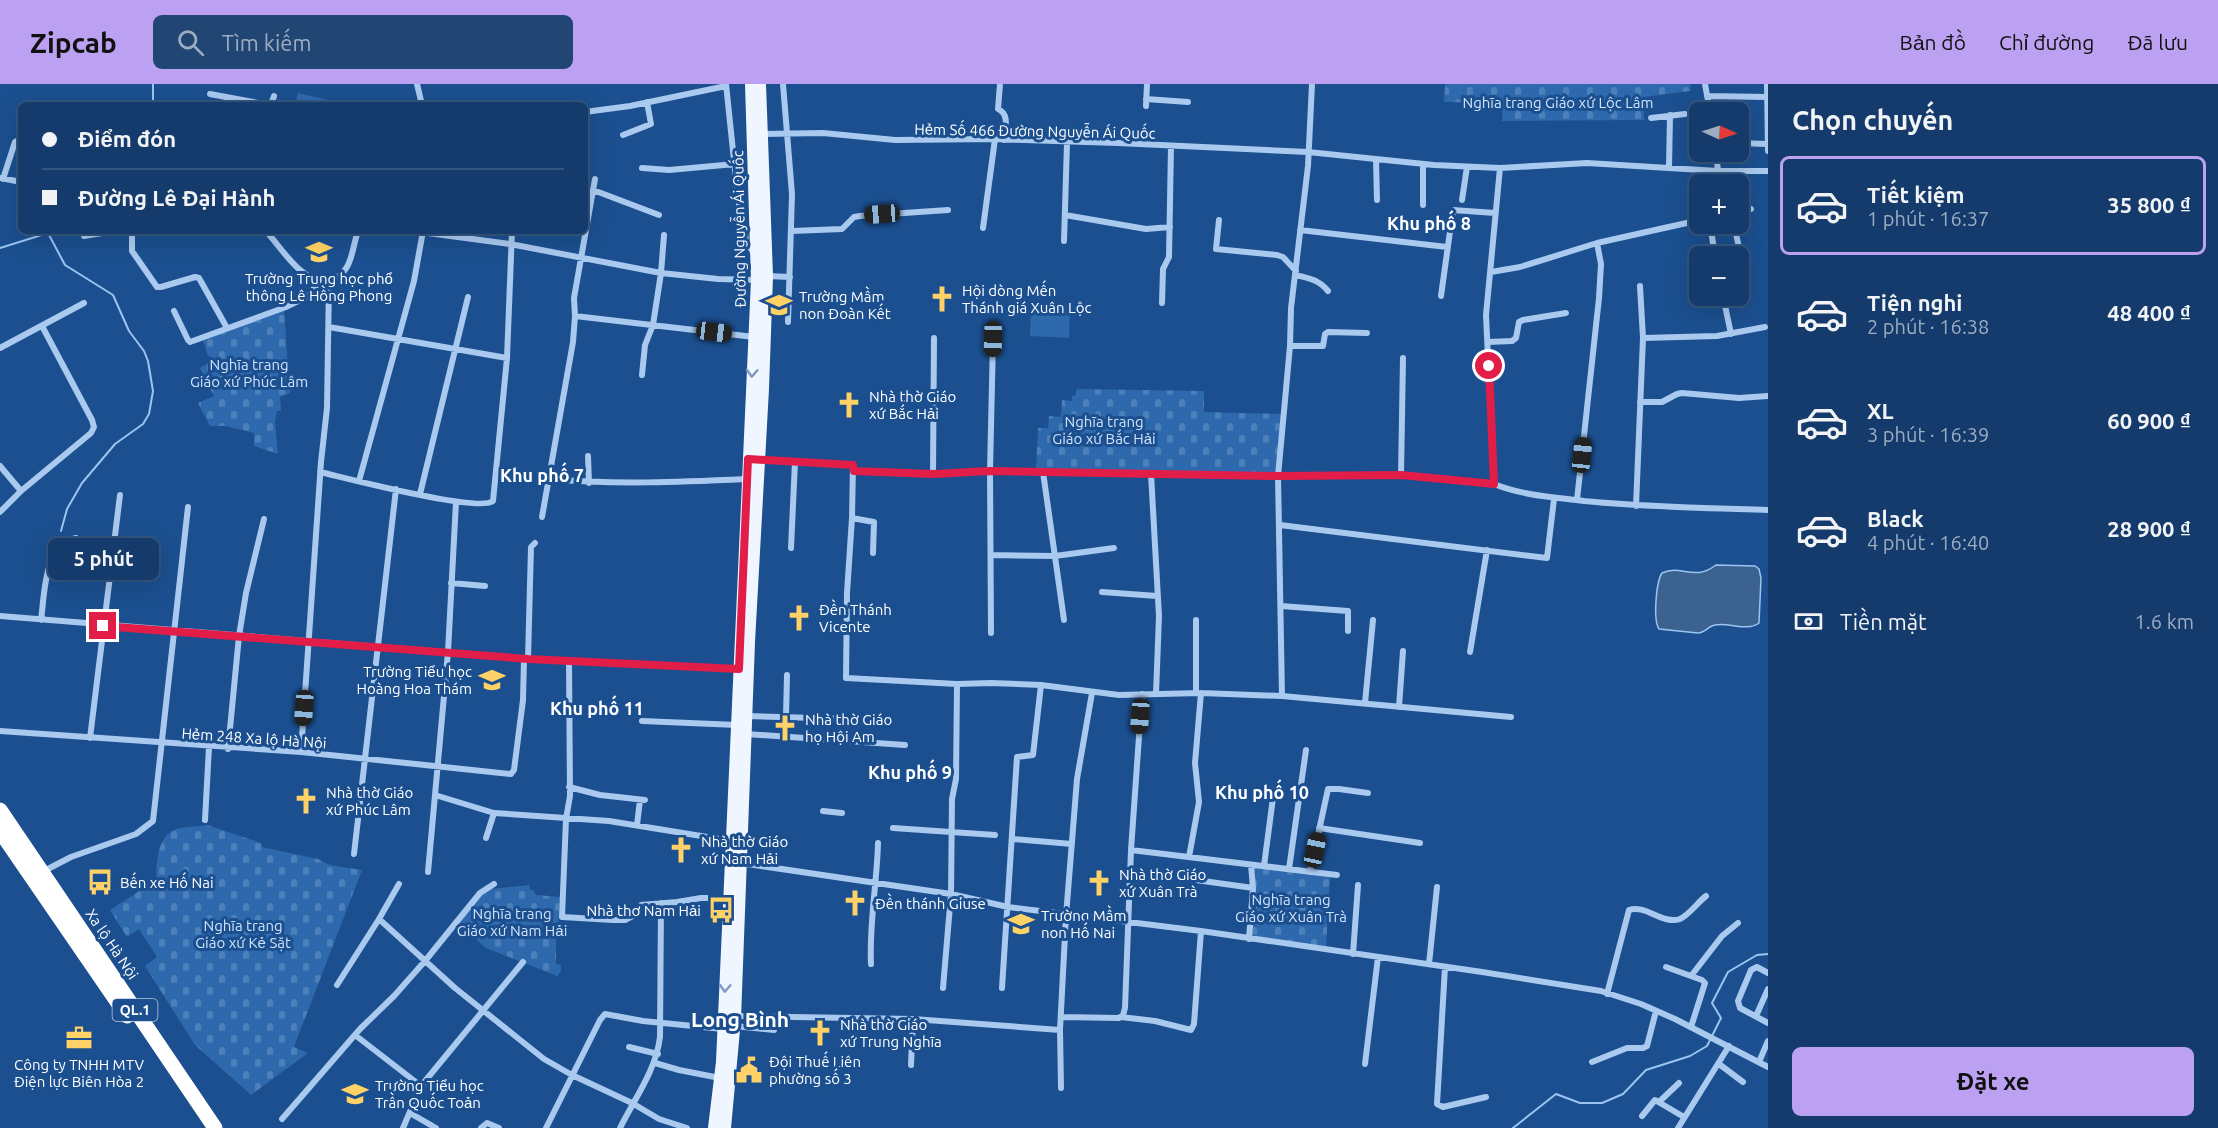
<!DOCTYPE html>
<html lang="vi">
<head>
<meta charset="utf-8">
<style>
  :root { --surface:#143b6b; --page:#214673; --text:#f1f3f6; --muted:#9dadc1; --line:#33557e; --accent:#bca0f2 }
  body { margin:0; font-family:Ubuntu,sans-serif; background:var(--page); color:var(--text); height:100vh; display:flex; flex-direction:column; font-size:22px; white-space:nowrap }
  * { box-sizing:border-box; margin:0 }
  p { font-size:20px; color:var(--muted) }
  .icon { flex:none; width:33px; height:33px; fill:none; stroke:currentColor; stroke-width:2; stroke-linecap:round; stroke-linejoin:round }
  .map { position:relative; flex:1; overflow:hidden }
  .side { display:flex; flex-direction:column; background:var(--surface); width:450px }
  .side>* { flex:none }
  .banner { position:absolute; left:18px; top:18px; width:570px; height:132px; border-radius:9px; box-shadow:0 6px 24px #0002,0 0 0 2px var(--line); display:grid; align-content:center; height:132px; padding:0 24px; background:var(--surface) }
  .needle { width:39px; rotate:93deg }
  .fabs { position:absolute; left:1689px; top:18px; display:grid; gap:12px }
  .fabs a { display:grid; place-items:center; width:60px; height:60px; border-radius:9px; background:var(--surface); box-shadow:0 6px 24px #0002,0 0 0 2px var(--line); font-size:30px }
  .end { position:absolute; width:27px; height:27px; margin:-14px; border:8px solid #e11d48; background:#fff; box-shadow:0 0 0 3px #fff }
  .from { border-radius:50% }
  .bubble { position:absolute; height:42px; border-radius:9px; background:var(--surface); box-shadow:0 6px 24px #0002,0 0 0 2px var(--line); font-size:20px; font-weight:700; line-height:42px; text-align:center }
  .car { position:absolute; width:18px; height:36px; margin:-18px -9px; border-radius:8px; box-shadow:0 0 4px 2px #0007; background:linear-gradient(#222 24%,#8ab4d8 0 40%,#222 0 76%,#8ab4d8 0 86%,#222 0) }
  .banner b { display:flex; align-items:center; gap:21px; height:57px; font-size:22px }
  .banner b+b { border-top:2px solid var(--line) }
  .banner i { width:15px; height:15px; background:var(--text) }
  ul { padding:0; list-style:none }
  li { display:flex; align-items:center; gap:18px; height:99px; margin:0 12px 9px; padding:0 12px; border:3px solid transparent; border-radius:9px }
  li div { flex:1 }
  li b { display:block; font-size:22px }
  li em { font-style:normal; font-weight:700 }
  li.active { border-color:var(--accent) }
  li>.icon { width:54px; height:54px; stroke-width:1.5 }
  h2 { padding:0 24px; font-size:27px; line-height:72px }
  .pay { display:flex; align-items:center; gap:15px; height:66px; padding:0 24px; font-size:22px }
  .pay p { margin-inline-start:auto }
  .action { display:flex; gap:12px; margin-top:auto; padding:12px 24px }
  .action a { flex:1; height:69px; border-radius:9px; background:var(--accent); color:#111; font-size:24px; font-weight:700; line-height:69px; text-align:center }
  header { display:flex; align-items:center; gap:36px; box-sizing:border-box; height:84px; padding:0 30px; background:var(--accent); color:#111 }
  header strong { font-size:28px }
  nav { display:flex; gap:33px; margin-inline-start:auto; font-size:21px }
  .search { width:420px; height:54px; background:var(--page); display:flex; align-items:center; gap:15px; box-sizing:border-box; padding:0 21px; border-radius:9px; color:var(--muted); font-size:22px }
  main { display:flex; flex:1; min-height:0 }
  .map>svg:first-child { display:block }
</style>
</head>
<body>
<header>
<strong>Zipcab</strong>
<div class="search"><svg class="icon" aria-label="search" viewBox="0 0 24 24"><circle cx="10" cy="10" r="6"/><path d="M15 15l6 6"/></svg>Tìm kiếm</div>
<nav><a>Bản đồ</a><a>Chỉ đường</a><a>Đã lưu</a></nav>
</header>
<main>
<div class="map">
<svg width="1768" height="1044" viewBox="0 0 1768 1044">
  <defs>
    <pattern id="cemetery-stones" width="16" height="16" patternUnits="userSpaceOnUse" patternTransform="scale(1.5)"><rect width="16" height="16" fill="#2e69ad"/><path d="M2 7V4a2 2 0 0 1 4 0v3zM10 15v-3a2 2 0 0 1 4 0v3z" fill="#4d80b9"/></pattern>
  </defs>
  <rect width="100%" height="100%" fill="#1b4f8f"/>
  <path fill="url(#cemetery-stones)" d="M1445,0h245l1,7 -48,6 1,23 -142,1 1,-18 -59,-1z
    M284,226l6,83 -10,4 1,14h-4l-2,11 3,32 -24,-8v-13l-29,-7h-15l-12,-23 16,-7 -14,-28 13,-8 -6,-6 -4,-14z
    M1077,305l127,2v21l77,2 -5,59 -240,-4 2,-41h10l1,-12 12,1 1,-17 10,1v-5l4,-1z
    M207,741l54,18 1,4 56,12 12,6 32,5 -68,177 14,6 -57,42 -56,-50 -50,-79 12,-9 -18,-28 -12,8 -17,-27 46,-30c1,-17 0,-44 21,-51 9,-3 20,-2 30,-4z
    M1254,783l76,10 -4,70 -74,-10z
    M530,801l-1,4 4,1 3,5 24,2 -2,31h-2v36l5,1v6l-4,5 -71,-28 -27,-24 22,-29 10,-6z"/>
  <path fill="#2e69ad" d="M298,9l52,12h-55z
    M1031,225l39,2 -1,27 -39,-2z"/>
  <path fill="#3c6290" stroke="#9cc4f0" stroke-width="1.5" d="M1716,481l39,1 4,3 2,9 -2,45c-12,9 -30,-1 -44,2 -7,1 -10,8 -17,8l-39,-4c-6,-9 -3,-47 3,-56 20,-9 32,9 54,-8z"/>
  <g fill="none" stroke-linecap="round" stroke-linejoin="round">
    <path stroke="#9cc4f0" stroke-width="2" d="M153,0v21
      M49,147l-1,2 17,32 48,30 16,36 15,20 4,10 5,30 -4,23 -6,10 -28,20 -33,39 -15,26 -6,22
      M0,164l48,-15
      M1513,1044l43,-34 24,9h22l21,-9 23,-24 44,-14 17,-10 14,-28 -9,-15 16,-31 29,-17 11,-1"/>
    <path stroke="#a9c9ee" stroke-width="6" d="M417,0l5,21
      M726,0l12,115 8,41 8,14
      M783,0l9,110 -4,128
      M1000,0l-2,25c12,5 7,20 6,31
      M1705,0l5,28
      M1767,0l1,67
      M210,10l43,8 5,1 -1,2
      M1707,12l60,1
      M1146,15l42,3
      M271,21l3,-9
      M1146,22l1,-22
      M585,28l45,-6 96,-20
      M1651,34l34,-4
      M763,50l60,-1 72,7 100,-1 123,4 190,9 126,13 66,3 87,-5 131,8h50
      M623,51l28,-11 -4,-22
      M1738,59l29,1
      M1716,68l2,19
      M1376,75l1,41
      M1423,80v41
      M642,84l27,2 66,-6
      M1500,84l-14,147 8,169c30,12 59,13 90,17 61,6 123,7 184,9
      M1669,84l1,-53
      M1,94l20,4
      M3,95l12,-37 6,-3
      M593,106l66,25
      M1462,116l5,-33
      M1738,127l13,-2
      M1065,131l81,14 24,-2
      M1219,136l-3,29 61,6 6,2 13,14
      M1710,140l5,32
      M1734,140l5,24
      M983,144l12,-89
      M1300,146l147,17
      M132,147v20l25,36h4l34,-10 4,1 28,50
      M266,147c18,20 34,50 63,52 25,-14 21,-28 29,-52
      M413,147l97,13 151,29 57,6 39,1
      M792,147l50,-2 12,-12 6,-1 88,-6
      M84,152l30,-5
      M1064,157l3,-98
      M1491,188l29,-5 77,-24 103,-23
      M1295,191c14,3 24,5 33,16
      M767,192l23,1
      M1441,212l12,-86 42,3
      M1723,212l8,38
      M1162,219l1,-34 6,-12 2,-111
      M174,227l14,29 2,2 96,-35 22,-11 11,-14
      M575,232l179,21
      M329,243l178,31
      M1643,254l74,-2 48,-9
      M1488,258l24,-1 4,-3 3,-16 4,-2 43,-7
      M1290,262h33l2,-12 3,-2 39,1
      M0,264l84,-45
      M642,291l3,-30 8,-20 8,-52 3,-38
      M1640,318h22l15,-8 5,-1 57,5 29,-2
      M588,372l1,27
      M759,376l94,5 -1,53 -5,75 -1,85 111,6 34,-1 50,2 78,10 82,-2 81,3 229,21
      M0,382l21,25
      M854,387l79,3 55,-3 290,5 123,-1 93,9
      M320,388c26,6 159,41 173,29l14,-143 5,-127
      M1043,388l21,148
      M933,390l1,-136
      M1151,390l8,142 -3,78
      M1401,391l2,-117
      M549,395c66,6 132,3 198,0
      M359,397l55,-200 9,-50
      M420,410l48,-197
      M1577,416l22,-202 2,-34 -4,-21
      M1636,422l7,-168 -3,-52
      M0,428l21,-21 70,-58 3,-6 -2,-7 -50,-94
      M542,433l31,-175 2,-26 -1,-18 21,-119
      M852,434l22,4 -1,31
      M1280,441l267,33 7,-59
      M791,464l4,-86
      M991,471l64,1 59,-8
      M451,499l34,3
      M1102,508l55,4
      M1281,522l67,5v20
      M0,532l528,43 211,10
      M41,536c4,-28 2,-73 35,-82
      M991,549l-1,-162 3,-132
      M1470,568l17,-102
      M528,575l3,-112 4,-4
      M569,577l1,135 -4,23 -4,98 51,3h12l13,-7 3,-8 36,-3 24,-4h28
      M1196,609v-73
      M1282,612l-4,-220 12,-130 1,-38 17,-142 4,-82
      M1365,619l8,-83
      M1399,623l4,-56
      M746,632l105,3
      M786,633l1,-42
      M642,637l95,4
      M0,647l301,21 210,22 3,-4 9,-70 1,-41
      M746,650l159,11
      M90,654l30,-243
      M228,665l11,-113 7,-43 18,-74
      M301,668l20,-290 6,-54 2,-125
      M569,703l31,8 45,5
      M435,711l59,18 115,8 123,20
      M823,727l19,2
      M205,736l4,-73
      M637,741l3,-25
      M893,744l102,7
      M1319,744l101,15
      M486,754l8,-25
      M1012,755l60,5
      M1131,766l206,25
      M354,770l42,-365
      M1189,773l10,-55 -4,-39 6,-70
      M741,779l210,31 57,13 193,24 281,41 119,19 40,13 34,15 93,48
      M1264,782l10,-76
      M1289,785l17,-119
      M42,788l29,-15 65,-23 17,-13 35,-314
      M428,788l20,-220 8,-150
      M1310,788l18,-83h11l29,4
      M1182,794l71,10
      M379,835l76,69 89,71 28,16 60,28 27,16 28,9
      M1249,855l4,-51 -2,-23
      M1353,870l5,-69
      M871,880c-2,-40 6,-81 7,-121
      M1429,880l8,-77
      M1445,883l-8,137 6,3 43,-10
      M1666,883l36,13 3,3 -14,44
      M1768,889l-11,-6 -6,3 -13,31 2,7 28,15
      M1691,892l31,-40 16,-13
      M337,901l42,-66 20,-35
      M943,904l8,-94 1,-95 4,-20 1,-95
      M1002,904l15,-231 16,-2 8,-70
      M1607,910l22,-84c16,-6 34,15 51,9 9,-4 18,-17 26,-23
      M735,932l178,3 147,11
      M1756,932l12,-27
      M1061,933l58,1 4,-3 2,-7 6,-158 11,-156
      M1121,933l34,4 36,9 3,-6 7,-93
      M734,942l40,4
      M355,951l66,51
      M629,963l29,7
      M1592,978l35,-14h16l4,-2 9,-35
      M1759,978l9,-21
      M655,979l24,7 41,8
      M1365,980l13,-107
      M1719,980l24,18
      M911,981l2,-46
      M1061,1004l-1,-58 6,-114 11,-137 15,-86
      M1659,1018l20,-19
      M410,1029l26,15
      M1642,1032l13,-16 29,17
      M282,1035l78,-90 34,-33 31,-35 55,-68 14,-9
      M403,1044l18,-42 102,-124
      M481,1044l6,-5 12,5
      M546,1044l54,-108 5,-6 38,7 80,8
      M620,1044c15,-30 36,-58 40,-91l1,-134
      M1678,1044l51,-82"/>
    <path stroke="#f0f6ff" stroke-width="12" d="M714,1044l8,-66 35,-782 -6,-196
      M725,1044l10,-109 14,-377 14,-253 4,-113 -7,-192"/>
    <path stroke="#fff" stroke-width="15" d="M0,726l215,318
      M0,747l127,185"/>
  </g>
  <defs><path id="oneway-chevron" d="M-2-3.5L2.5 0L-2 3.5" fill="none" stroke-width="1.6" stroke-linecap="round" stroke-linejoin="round" transform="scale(1.5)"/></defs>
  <g stroke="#7b9ac1">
    <use href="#oneway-chevron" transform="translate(752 289) rotate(93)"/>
    <use href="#oneway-chevron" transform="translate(725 904) rotate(93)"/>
  </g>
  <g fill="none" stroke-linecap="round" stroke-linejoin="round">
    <path stroke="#e11d48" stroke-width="8" d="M103,542l425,33 211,10 9,-210 105,6 1,6 79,3 57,-3 288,5 123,-1 93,9 -5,-118"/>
  </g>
  <defs>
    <g id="school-bare" transform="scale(2.07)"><path d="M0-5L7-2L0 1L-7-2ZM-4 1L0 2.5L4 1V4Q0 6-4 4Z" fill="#ffd166" stroke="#1b4f8f" stroke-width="2.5" paint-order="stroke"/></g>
    <g id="church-bare" transform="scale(2.07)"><path d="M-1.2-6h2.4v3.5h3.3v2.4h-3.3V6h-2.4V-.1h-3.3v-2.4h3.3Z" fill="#ffd166" stroke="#1b4f8f" stroke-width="2.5" paint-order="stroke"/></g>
    <g id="bus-bare" transform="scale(2.07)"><path d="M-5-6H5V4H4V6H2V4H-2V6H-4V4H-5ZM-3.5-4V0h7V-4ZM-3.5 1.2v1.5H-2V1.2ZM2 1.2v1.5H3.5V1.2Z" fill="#ffd166" stroke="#1b4f8f" stroke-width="2.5" paint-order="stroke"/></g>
    <g id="office-bare" transform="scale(2.07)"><path d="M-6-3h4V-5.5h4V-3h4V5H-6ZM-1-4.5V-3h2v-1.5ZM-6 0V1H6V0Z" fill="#ffd166" stroke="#1b4f8f" stroke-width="2.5" paint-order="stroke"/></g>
    <g id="civic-bare" transform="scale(2.07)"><path d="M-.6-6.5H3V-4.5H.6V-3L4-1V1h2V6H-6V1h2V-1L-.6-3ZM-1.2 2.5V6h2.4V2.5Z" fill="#ffd166" stroke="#1b4f8f" stroke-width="2.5" paint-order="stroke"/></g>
  </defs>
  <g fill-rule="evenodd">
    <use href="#school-bare" x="319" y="168"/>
    <use href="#church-bare" x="942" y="215"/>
    <use href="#school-bare" x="779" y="221"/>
    <use href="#church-bare" x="849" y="321"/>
    <use href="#church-bare" x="799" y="534"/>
    <use href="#school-bare" x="492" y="596"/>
    <use href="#church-bare" x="785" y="644"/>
    <use href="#church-bare" x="306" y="717"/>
    <use href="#church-bare" x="681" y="766"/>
    <use href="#bus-bare" x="100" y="798"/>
    <use href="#church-bare" x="1099" y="799"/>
    <use href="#church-bare" x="855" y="819"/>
    <use href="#bus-bare" x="721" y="826"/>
    <use href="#school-bare" x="1021" y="840"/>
    <use href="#church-bare" x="820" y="949"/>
    <use href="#office-bare" x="79" y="954"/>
    <use href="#civic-bare" x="749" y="986"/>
    <use href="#school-bare" x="355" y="1010"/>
  </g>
  <g text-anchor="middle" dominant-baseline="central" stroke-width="6" stroke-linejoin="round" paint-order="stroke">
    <rect fill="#1b4f8f" stroke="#bbcadd" stroke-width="1.5" x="112.5" y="915" width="45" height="22" rx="4.5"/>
    <g font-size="14" font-weight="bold" fill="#fff">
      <text x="135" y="926">QL.1</text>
    </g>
    <g font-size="15" fill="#cfe3fa" stroke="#1b4f8f">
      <text x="1558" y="18">Nghĩa trang Giáo xứ Lộc Lâm</text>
      <text x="249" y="280">Nghĩa trang<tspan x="249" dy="17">Giáo xứ Phúc Lâm</tspan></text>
      <text x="1104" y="337">Nghĩa trang<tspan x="1104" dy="17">Giáo xứ Bắc Hải</tspan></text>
      <text x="1291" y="815">Nghĩa trang<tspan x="1291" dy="17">Giáo xứ Xuân Trà</tspan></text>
      <text x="512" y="829">Nghĩa trang<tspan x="512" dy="17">Giáo xứ Nam Hải</tspan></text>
      <text x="243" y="841">Nghĩa trang<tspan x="243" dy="17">Giáo xứ Kẻ Sặt</tspan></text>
    </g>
    <g font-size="15" fill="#fff" stroke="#1b4f8f">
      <text transform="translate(1035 47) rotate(1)">Hẻm Số 466 Đường Nguyễn Ái Quốc</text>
      <text transform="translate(739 145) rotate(-91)">Đường Nguyễn Ái Quốc</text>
      <text transform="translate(254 654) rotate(4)">Hẻm 248 Xa lộ Hà Nội</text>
      <text transform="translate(112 860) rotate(56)">Xa lộ Hà Nội</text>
    </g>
    <g font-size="15" fill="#fff" stroke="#1b4f8f" text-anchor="start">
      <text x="319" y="194" text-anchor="middle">Trường Trung học phổ<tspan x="319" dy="17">thông Lê Hồng Phong</tspan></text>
      <text x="962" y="206">Hội dòng Mến<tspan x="962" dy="17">Thánh giá Xuân Lộc</tspan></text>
      <text x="799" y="212">Trường Mầm<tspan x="799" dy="17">non Đoàn Kết</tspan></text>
      <text x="869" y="312">Nhà thờ Giáo<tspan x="869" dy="17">xứ Bắc Hải</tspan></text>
      <text x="819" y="525">Đền Thánh<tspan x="819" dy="17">Vicente</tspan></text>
      <text x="472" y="587" text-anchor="end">Trường Tiểu học<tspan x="472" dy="17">Hoàng Hoa Thám</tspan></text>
      <text x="805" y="635">Nhà thờ Giáo<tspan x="805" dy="17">họ Hội Am</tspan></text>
      <text x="326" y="708">Nhà thờ Giáo<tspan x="326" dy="17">xứ Phúc Lâm</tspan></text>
      <text x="701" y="757">Nhà thờ Giáo<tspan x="701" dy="17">xứ Nam Hải</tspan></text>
      <text x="1119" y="790">Nhà thờ Giáo<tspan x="1119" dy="17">xứ Xuân Trà</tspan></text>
      <text x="120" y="798">Bến xe Hố Nai</text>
      <text x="875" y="819">Đền thánh Giuse</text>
      <text x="701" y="826" text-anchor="end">Nhà thơ Nam Hải</text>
      <text x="1041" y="831">Trường Mầm<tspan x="1041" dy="17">non Hố Nai</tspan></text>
      <text x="840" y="940">Nhà thờ Giáo<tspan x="840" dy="17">xứ Trung Nghĩa</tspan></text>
      <text x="769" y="977">Đội Thuế Liên<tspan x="769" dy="17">phường số 3</tspan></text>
      <text x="79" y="980" text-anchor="middle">Công ty TNHH MTV<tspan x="79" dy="17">Điện lực Biên Hòa 2</tspan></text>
      <text x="375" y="1001">Trường Tiểu học<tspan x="375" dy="17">Trần Quốc Toản</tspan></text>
    </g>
    <g font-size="18" font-weight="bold" fill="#fff" stroke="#1b4f8f">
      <text x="1429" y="139">Khu phố 8</text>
      <text x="542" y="391">Khu phố 7</text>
      <text x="597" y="624">Khu phố 11</text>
      <text x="910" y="688">Khu phố 9</text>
      <text x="1262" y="708">Khu phố 10</text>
    </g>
    <g font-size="21" font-weight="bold" fill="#fff" stroke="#1b4f8f">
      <text x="740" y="935">Long Bình</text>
    </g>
  </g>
</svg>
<div class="fabs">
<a><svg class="needle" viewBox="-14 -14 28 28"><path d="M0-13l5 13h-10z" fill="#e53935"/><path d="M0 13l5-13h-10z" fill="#9dadc1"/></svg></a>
<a>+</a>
<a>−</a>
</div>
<i class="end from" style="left:1489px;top:282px"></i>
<i class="end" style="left:103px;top:542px"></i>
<div class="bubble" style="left:48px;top:454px;width:111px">5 phút</div>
<i class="car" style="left:882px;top:130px;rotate:266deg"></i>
<i class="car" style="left:714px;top:248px;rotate:97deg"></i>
<i class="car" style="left:993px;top:255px;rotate:181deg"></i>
<i class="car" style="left:1582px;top:371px;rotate:6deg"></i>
<i class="car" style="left:304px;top:624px;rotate:184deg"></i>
<i class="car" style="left:1140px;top:632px;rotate:184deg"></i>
<i class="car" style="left:1315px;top:766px;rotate:12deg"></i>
<div class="banner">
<b><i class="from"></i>Điểm đón</b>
<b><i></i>Đường Lê Đại Hành</b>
</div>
</div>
<section class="side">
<h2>Chọn chuyến</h2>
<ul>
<li class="active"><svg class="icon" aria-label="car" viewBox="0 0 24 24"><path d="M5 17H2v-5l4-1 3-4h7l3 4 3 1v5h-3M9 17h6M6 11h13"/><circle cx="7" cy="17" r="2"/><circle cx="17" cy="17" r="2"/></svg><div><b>Tiết kiệm</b><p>1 phút · 16:37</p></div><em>35 800 ₫</em></li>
<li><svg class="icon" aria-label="car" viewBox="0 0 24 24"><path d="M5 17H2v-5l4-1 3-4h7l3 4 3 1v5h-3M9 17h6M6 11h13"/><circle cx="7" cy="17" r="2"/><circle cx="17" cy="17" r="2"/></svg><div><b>Tiện nghi</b><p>2 phút · 16:38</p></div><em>48 400 ₫</em></li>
<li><svg class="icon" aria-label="car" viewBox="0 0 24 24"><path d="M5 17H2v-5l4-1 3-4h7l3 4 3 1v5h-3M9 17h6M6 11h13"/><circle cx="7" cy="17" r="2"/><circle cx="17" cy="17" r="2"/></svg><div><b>XL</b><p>3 phút · 16:39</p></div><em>60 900 ₫</em></li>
<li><svg class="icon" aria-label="car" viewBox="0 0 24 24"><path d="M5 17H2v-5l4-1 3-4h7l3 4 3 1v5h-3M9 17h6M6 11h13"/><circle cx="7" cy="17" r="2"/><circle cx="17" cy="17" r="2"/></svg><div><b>Black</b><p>4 phút · 16:40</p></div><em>28 900 ₫</em></li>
</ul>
<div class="pay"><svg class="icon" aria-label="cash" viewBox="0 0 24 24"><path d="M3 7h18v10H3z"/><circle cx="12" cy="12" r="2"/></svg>Tiền mặt<p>1.6 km</p></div>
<div class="action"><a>Đặt xe</a></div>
</section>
</main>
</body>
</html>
